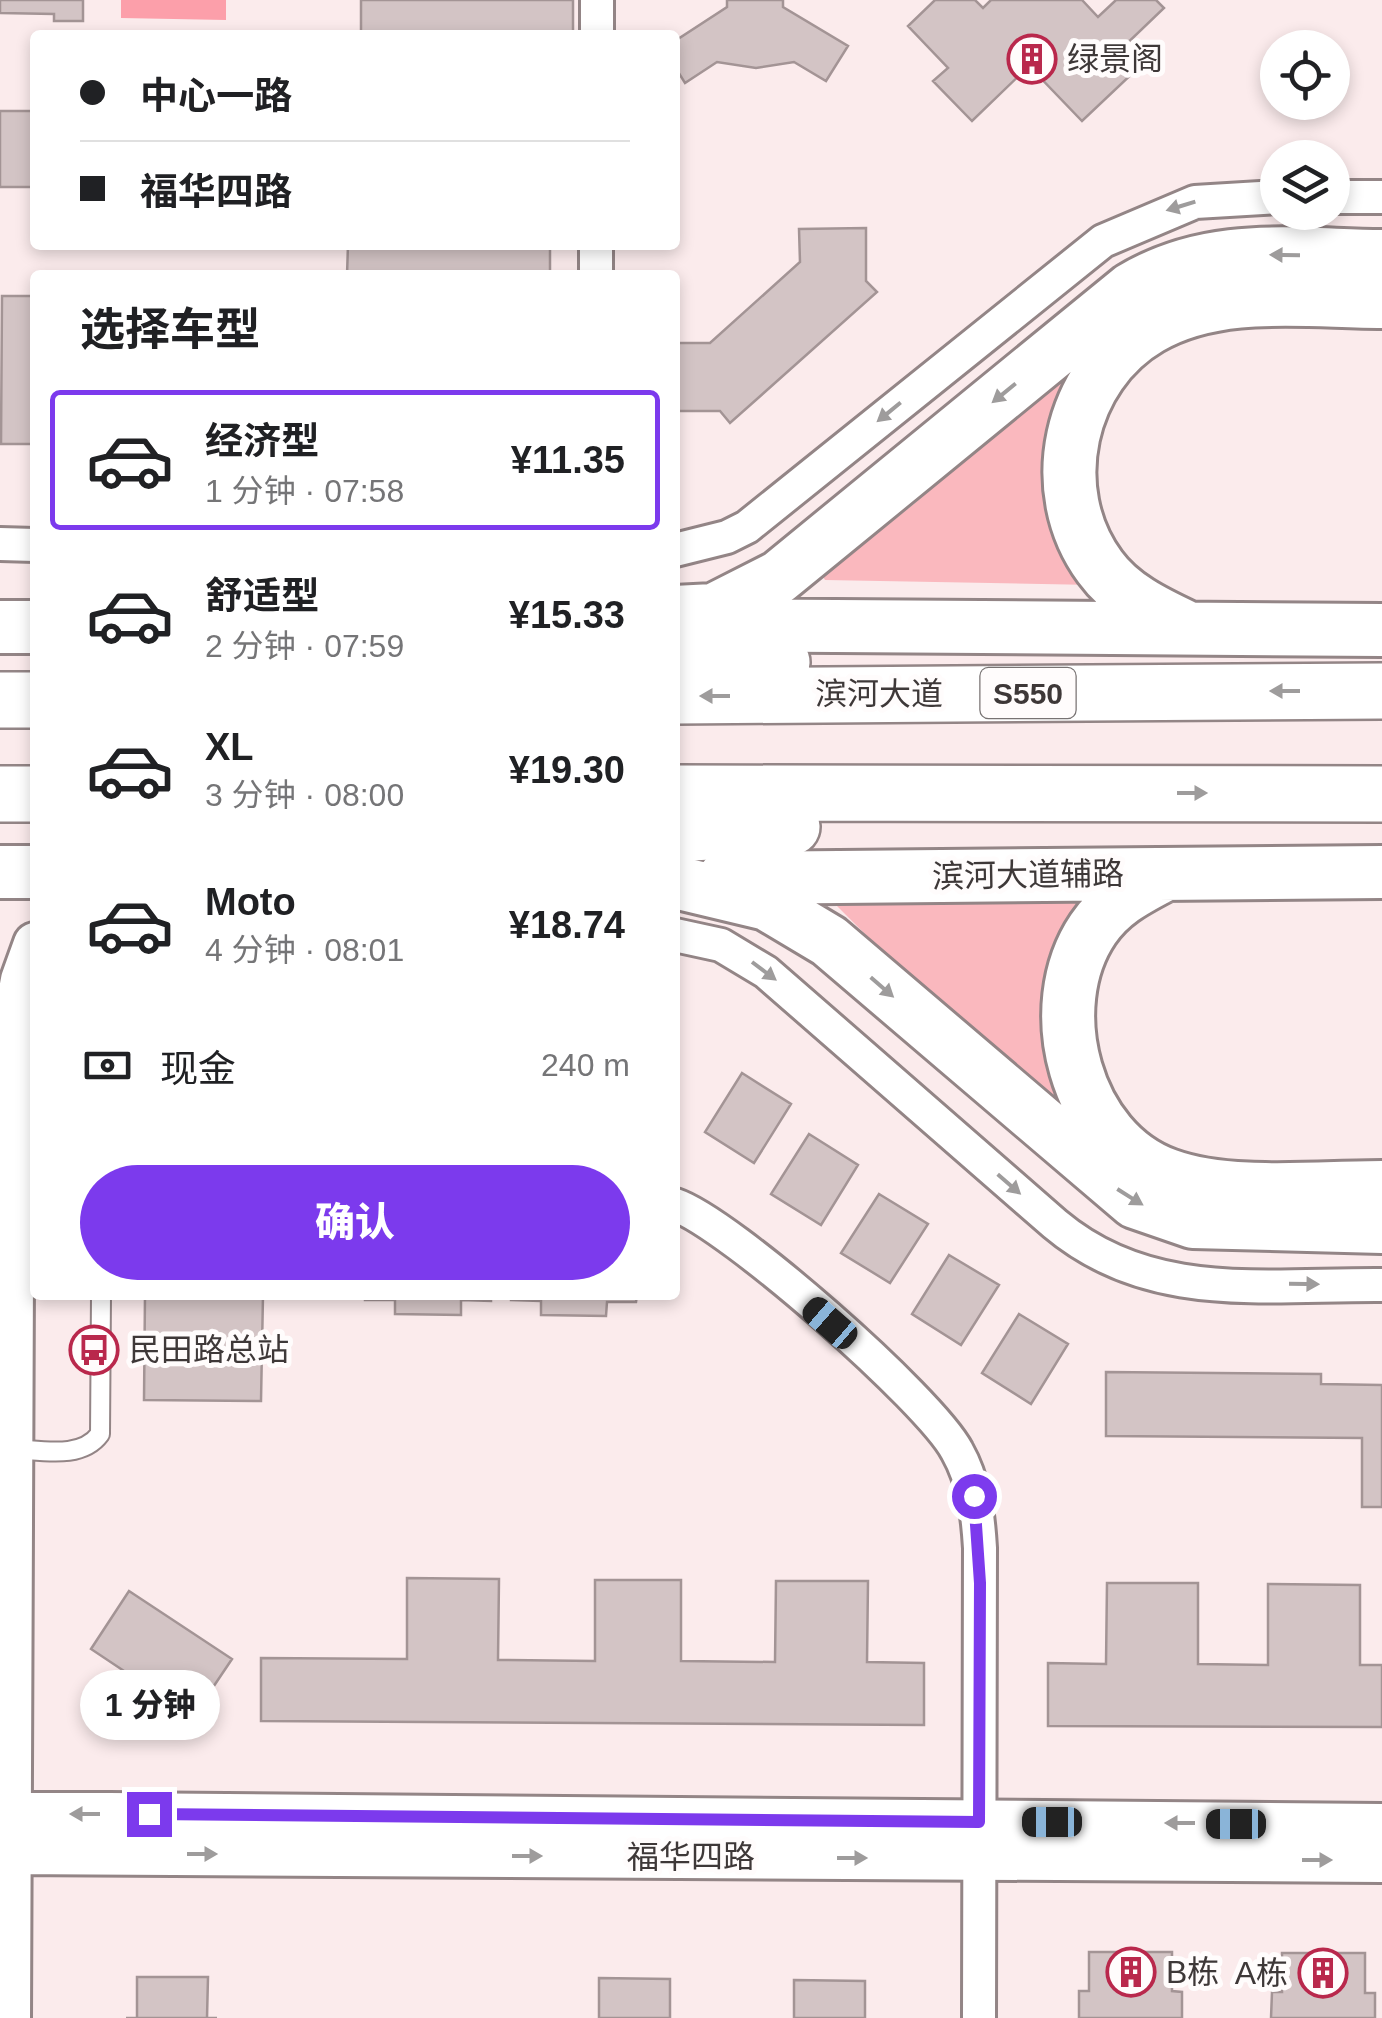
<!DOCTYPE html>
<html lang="zh">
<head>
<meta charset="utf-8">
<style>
  :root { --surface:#fff; --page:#f2f2f2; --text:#202124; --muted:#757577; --line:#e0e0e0; --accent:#7c3aed }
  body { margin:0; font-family:Helvetica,"Noto Sans SC",sans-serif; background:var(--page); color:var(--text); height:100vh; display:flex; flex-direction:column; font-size:38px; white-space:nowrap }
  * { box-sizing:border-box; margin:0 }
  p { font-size:32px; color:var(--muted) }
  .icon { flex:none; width:55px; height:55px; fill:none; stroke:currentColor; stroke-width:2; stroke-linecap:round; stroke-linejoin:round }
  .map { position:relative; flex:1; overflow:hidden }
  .panel { position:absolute; left:30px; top:270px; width:650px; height:1030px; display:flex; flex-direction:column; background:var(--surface); border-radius:10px; box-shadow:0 5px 15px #0003 }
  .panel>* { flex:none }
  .hud { position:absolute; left:30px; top:30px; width:650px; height:220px; border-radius:10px; box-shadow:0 5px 15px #0003; display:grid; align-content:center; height:220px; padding:0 50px; background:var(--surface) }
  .tools { position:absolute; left:1260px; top:30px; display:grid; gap:20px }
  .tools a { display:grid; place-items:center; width:90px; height:90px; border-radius:50%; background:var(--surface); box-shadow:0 5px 15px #0003; font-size:50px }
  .end { position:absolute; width:45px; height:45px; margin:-22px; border:12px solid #7c3aed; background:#fff; box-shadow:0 0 0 5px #fff }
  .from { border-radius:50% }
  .bubble { position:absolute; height:70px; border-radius:35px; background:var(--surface); box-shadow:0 5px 15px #0003; font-size:32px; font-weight:800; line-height:70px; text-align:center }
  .car { position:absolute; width:30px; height:60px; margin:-30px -15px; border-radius:12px; box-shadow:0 0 8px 2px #0007; background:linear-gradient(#222 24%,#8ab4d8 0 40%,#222 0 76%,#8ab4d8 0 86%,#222 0) }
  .hud b { display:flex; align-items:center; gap:35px; height:95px; font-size:38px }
  .hud b+b { border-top:2px solid var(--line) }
  .hud i { width:25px; height:25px; background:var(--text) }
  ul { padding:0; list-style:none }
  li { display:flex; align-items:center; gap:30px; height:140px; margin:0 20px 15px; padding:0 30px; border:5px solid transparent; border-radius:10px }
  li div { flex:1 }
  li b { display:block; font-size:38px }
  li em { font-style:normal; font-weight:800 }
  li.selected { border-color:var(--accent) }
  li>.icon { width:90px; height:90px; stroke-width:1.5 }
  h2 { padding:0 50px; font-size:45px; line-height:120px }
  .pay { display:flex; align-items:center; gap:25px; height:110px; padding:0 50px; font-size:38px }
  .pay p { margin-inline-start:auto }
  .cta { display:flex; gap:20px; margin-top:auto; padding:20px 50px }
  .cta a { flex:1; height:115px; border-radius:60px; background:var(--accent); color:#fff; font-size:40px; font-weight:800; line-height:115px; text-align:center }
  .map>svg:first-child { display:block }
</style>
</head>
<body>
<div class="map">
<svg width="1382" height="2018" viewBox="0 0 1382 2018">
  <rect width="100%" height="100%" fill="#fbebec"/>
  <path fill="#fab8be" d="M1108,324l-16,24 2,237 -269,-5 -3,-5 92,-71z
    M1090,888l-14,30 21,217 -101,-88 -52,-34 -123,-123z"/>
  <path fill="#fc9faa" d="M121,0h105v20l-105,-2z"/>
  <path fill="#d3c4c5" stroke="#a39495" stroke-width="2.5" d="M0,0h83v21h-29v-7l-54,-1z
    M361,0h212v35h-212z
    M727,0h56v7l65,39 -22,35 -32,-19 -38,6 -39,-6 -32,21 -10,-16v-26l52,-34z
    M935,0h40l8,8 8,-8h91l16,17 18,-17h40l8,8 -46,44 18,18 -54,51 -53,-55 -57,55 -39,-40 15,-13 -40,-42z
    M0,111h35v76h-35z
    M866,228v53l11,11 -147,131 -10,-12h-45v-68h35l90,-81 -1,-33z
    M348,245h202v30h-203z
    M2,296h33v148h-34z
    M742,1073l49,31 -37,59 -49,-31z
    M809,1134l49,31 -37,60 -50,-31z
    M879,1194l49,30 -38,59 -49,-30z
    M949,1255l50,30 -38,60 -49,-31z
    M145,1295h118l-2,106 -117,-1z
    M365,1295h126v6l-30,-1v15l-66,-1v-14h-30z
    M511,1295h126l-1,7h-29l-1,14 -65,-1v-14l-30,-1z
    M1019,1314l49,30 -37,60 -49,-31z
    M1106,1372l215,2v10l61,1v122h-20v-69l-256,-2z
    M407,1578l92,1 -1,81 97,1v-81h86v81l94,1 1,-81h92l-1,81 57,1v62l-663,-4v-63l146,1z
    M1107,1583h91v81l70,1v-81l92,1v80h22v62l-334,-1v-63l58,1z
    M129,1591l103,68 -39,58 -102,-68z
    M1089,1952h83v39l10,1v26h-103v-27h10z
    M1282,1953h83v40h10v25h-104l1,-26h10z
    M137,1977h71l-1,41h10h-91h11z
    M599,1978l71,1v39h-71z
    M794,1980l71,1v37h-71z"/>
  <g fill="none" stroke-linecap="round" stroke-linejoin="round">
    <g stroke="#938586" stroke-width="22">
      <path id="service" d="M12,1449c29,1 69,11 88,-15l1,-139"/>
    </g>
    <g stroke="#938586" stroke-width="38">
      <path id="minor" d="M597,35v-35
        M1332,197h50
        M596,275v-30
        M0,544l35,1
        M675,550l52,-13 20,-10 356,-286 92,-39 83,-5
        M675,935l46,10 45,27 289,252c95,80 211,60 327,61
        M675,1205c54,18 255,195 282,246 17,30 21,63 23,97l-1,470"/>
    </g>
    <g stroke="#938586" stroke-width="48">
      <path id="tertiary" d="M0,1819l10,-5h99l1273,11
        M0,1849l10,4 1372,8
        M9,2018l4,-989 9,-49 13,-36"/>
    </g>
    <g stroke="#938586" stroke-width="58">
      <path id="primary" d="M675,612l39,-2 65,-33 352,-288c80,-48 162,-34 251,-33
        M699,625l683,5
        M0,627h35
        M1186,627c-32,-15 -65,-31 -86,-60 -57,-77 -31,-192 50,-239 68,-40 157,-26 232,-26
        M0,872h35
        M1166,874c-28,15 -54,27 -73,55 -53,78 -18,213 75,246 60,22 150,12 214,12
        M724,878l658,-6
        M675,882l92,22 62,37 306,261 58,20 189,5"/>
    </g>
    <g stroke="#938586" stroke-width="60">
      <path id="trunk" d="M675,655l107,7
        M675,696l707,-5
        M0,700h35
        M675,793l707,1
        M0,794h35
        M675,834l117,-7"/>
    </g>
    <use href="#service" stroke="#fff" stroke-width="18"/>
    <use href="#minor" stroke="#fff" stroke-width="32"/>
    <use href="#tertiary" stroke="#fff" stroke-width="42"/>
    <use href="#primary" stroke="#fff" stroke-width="52"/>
    <use href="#trunk" stroke="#fff" stroke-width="55"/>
  </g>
  <defs><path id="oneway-solid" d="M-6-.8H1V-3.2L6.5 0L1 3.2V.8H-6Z" transform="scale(2.5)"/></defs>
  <g fill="#9e9c9c">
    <use href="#oneway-solid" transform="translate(1181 206) rotate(163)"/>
    <use href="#oneway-solid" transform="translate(1285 255) rotate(-179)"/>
    <use href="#oneway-solid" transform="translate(1004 393) rotate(141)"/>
    <use href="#oneway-solid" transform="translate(889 412) rotate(141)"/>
    <use href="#oneway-solid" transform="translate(1285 691) rotate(180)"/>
    <use href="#oneway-solid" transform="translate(715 696) rotate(180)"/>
    <use href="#oneway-solid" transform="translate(1192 793)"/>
    <use href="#oneway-solid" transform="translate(764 971) rotate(37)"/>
    <use href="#oneway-solid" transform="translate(882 987) rotate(41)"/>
    <use href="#oneway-solid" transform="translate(1009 1184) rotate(41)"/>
    <use href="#oneway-solid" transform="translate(1130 1197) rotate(32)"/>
    <use href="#oneway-solid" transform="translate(1304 1284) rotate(1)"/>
    <use href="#oneway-solid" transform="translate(85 1814) rotate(-180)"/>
    <use href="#oneway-solid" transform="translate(1180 1823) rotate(-180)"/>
    <use href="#oneway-solid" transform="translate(202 1854)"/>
    <use href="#oneway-solid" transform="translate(527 1856)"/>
    <use href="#oneway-solid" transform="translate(852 1858)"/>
    <use href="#oneway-solid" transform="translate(1317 1860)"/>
  </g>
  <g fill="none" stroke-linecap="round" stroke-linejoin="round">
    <path stroke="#7c3aed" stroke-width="12" d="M149,1814l830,8 1,-239 -6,-87"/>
  </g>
  <defs>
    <g id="building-ring" transform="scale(2.5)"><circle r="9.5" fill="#fffcfc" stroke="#b9284c" stroke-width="1.5"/><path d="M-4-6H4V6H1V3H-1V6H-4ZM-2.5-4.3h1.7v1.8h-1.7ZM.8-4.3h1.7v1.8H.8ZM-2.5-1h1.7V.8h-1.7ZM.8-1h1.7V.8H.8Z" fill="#b9284c"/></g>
    <g id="bus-ring" transform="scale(2.5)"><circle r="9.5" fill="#fffcfc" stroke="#b9284c" stroke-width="1.5"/><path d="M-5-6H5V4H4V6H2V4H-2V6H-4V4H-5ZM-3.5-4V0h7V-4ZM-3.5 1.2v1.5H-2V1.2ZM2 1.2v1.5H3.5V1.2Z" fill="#b9284c"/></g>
  </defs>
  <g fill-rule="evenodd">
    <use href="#building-ring" x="1032" y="59"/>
    <use href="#bus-ring" x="94" y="1350"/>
    <use href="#building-ring" x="1131" y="1972"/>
    <use href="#building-ring" x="1323" y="1973"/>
  </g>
  <g text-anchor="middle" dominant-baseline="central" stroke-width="10" stroke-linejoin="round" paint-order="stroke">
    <rect fill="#fffcfc" stroke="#787373" stroke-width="2.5" x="980.5" y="668" width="95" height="50" rx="8"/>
    <g font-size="30" font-weight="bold" fill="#3e3838">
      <text x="1028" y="693">S550</text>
    </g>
    <g font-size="32" fill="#3e3838" stroke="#fffcfc" text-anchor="start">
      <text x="1067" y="59">绿景阁</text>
      <text x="129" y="1350">民田路总站</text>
      <text x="1166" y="1972">B栋</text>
      <text x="1288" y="1973" text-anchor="end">A栋</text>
    </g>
    <g font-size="32" fill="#3e3838" stroke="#fffcfc">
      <text x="879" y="694">滨河大道</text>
      <text transform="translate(1028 875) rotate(-1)">滨河大道辅路</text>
      <text x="691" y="1857">福华四路</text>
    </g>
  </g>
</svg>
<div class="tools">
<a><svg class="icon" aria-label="locate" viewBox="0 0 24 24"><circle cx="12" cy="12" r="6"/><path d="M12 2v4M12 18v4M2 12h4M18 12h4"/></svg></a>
<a><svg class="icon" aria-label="layers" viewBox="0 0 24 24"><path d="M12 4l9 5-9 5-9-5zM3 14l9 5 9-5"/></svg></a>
</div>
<i class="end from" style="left:974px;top:1496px"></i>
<i class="end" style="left:149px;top:1814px"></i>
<div class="bubble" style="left:80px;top:1670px;width:140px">1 分钟</div>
<i class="car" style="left:830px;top:1323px;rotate:311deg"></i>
<i class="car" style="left:1052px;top:1822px;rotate:270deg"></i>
<i class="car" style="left:1236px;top:1824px;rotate:270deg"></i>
<div class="hud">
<b><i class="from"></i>中心一路</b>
<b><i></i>福华四路</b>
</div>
<section class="panel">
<h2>选择车型</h2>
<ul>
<li class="selected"><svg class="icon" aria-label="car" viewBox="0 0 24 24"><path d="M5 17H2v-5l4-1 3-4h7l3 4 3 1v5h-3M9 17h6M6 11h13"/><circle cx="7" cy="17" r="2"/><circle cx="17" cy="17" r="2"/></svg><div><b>经济型</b><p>1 分钟 · 07:58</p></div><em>¥11.35</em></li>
<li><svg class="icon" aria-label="car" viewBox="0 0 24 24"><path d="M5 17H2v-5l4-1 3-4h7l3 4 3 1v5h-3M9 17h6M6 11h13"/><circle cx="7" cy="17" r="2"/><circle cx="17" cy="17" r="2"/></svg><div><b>舒适型</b><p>2 分钟 · 07:59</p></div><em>¥15.33</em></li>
<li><svg class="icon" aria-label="car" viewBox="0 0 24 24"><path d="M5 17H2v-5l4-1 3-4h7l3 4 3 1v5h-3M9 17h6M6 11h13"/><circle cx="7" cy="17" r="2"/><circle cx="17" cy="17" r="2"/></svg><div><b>XL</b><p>3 分钟 · 08:00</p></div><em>¥19.30</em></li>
<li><svg class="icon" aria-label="car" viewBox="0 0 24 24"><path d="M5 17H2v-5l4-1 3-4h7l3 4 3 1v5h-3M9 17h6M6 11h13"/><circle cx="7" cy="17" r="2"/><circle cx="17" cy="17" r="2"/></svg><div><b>Moto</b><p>4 分钟 · 08:01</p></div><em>¥18.74</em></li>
</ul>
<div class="pay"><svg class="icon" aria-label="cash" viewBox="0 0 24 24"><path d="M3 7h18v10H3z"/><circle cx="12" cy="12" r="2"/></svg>现金<p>240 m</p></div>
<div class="cta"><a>确认</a></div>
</section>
</div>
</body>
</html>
